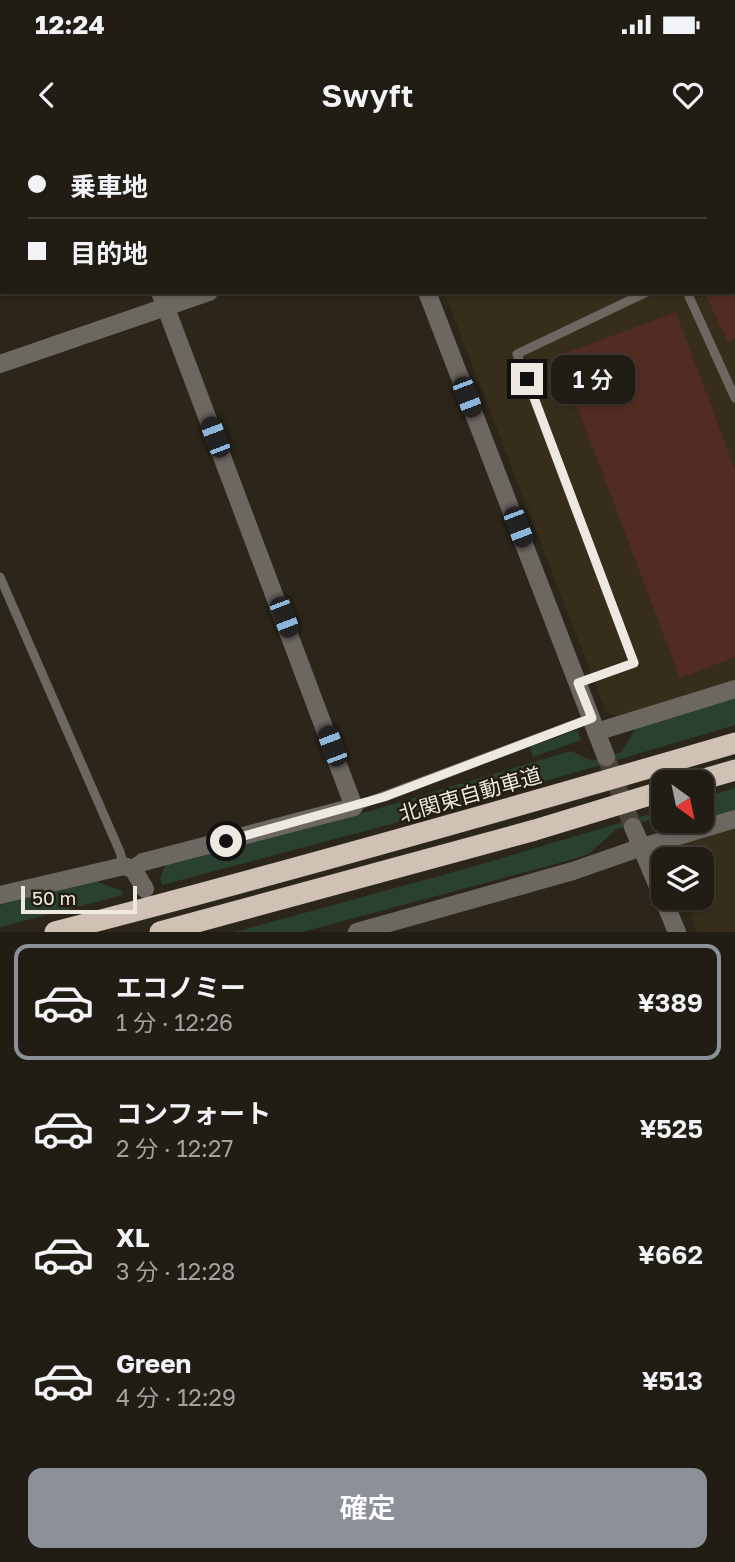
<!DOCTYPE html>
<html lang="ja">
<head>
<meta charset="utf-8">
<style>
  :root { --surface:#211c14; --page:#2d2922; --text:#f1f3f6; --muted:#a2a1a0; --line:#3e3a34; --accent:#8c9099 }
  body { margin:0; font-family:"Golos Text","Noto Sans JP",sans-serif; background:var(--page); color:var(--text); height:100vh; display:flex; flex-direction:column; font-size:26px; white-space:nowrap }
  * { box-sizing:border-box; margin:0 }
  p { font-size:23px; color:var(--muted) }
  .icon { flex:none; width:38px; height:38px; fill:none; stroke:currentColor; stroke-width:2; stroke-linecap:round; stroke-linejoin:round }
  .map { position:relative; height:792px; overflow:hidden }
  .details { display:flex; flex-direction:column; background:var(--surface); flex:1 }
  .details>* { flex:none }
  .hud { position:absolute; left:0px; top:0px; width:735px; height:154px; box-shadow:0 2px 5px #0004,0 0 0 2px var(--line); display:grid; align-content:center; height:154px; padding:0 28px; background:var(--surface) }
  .needle { width:46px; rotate:147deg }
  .controls { position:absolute; left:651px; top:630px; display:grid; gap:14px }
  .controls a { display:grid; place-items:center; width:63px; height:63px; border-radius:14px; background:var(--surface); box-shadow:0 2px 5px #0004,0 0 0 2px var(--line); font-size:35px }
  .scale { position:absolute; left:21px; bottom:18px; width:116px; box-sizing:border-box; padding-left:7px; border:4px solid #ede8e0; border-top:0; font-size:19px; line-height:24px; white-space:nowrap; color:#ede8e0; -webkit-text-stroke:5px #231d10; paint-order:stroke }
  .end { position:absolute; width:32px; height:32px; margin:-16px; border:9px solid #ede8e0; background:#111; box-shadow:0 0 0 4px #111 }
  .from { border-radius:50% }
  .bubble { position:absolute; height:49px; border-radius:14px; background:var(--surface); box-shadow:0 2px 5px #0004,0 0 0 2px var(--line); font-size:23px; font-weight:600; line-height:49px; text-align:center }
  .car { position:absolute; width:21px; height:42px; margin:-21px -10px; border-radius:9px; box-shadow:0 0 5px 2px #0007; background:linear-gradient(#222 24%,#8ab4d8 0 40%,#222 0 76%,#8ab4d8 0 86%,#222 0) }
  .hud b { display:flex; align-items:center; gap:24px; height:66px; font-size:26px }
  .hud b+b { border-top:2px solid var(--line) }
  .hud i { width:18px; height:18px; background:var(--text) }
  ul { padding:12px 0 0; list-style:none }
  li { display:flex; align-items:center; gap:21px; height:116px; margin:0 14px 10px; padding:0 14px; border:4px solid transparent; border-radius:14px }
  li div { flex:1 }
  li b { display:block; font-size:26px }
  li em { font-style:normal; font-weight:600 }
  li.selected { border-color:var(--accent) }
  li>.icon { width:63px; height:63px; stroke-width:1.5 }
  .primary-button { display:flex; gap:14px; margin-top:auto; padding:14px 28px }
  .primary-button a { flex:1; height:80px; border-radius:14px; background:var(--accent); color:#fff; font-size:28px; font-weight:600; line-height:80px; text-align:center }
  .status { display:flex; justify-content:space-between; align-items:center; height:49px; padding:0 35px; background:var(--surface); direction:ltr }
  .status svg { height:19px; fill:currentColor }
  header { display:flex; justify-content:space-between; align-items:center; height:91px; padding:0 28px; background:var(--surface); font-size:32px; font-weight:600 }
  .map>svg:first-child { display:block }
</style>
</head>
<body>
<div class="status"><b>12:24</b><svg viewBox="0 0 49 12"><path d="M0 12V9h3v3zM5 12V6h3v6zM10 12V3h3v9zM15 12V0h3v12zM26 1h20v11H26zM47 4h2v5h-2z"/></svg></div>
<header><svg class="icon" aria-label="back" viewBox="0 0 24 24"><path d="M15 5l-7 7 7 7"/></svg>Swyft<svg class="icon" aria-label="heart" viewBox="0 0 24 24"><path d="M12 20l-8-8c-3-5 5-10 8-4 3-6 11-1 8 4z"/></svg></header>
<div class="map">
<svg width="735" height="792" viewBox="0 0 735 792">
  <rect width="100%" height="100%" fill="#2c261a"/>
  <path fill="#362d1a" d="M389,0h346v541l-117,36 -12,-5 -162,-420h289v-150z
    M735,689v103h-38l-12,-34h17v-39h-31l-1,-2 4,-10z"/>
  <path fill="#2b412f" d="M735,555v30l-13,4 -237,70 -323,86 -2,-6 6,-15 197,-51 208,-62 21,10 29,-9 16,-25z
    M577,590l4,10 -48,17 -3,-10z
    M735,648v24l-68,20 -18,-12 -4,1 -30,9 -26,24 -22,7 -265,71h-67l237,-65 191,-57v11h39v-23z
    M94,741l27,9 2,5 -123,32v-22z"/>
  <path fill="#522b22" d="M704,152h31v47l-7,3z
    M676,172l59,157v188l-55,21 -122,-322z"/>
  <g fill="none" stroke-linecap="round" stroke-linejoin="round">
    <path stroke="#494338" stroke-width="18" stroke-dasharray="18 9" stroke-linecap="butt" d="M606,617l27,70"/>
    <path stroke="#6d6762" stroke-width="9" d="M593,0l1,2
      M674,2l4,-2
      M687,152l48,106
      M0,437l120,275 4,14
      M578,543l56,-20 -117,-309 130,-62
      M354,667l237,-89"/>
    <path stroke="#6d6762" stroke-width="18" d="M104,0l1,2
      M0,224l209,-72
      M596,592l139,-43
      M642,707l93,-28
      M133,729l10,-7 211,-55 -194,-515"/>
    <path stroke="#6d6762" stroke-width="18" d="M374,0v2
      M427,152l179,465
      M633,687l44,105
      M0,755l124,-29 9,3 12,20
      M357,792l216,-61 69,-24"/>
    <path stroke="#d0c1b5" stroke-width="21" d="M694,642l41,-12
      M55,792c228,-59 454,-123 680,-189
      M160,792l375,-102 128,-39"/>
  </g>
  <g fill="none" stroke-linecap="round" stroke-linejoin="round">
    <path stroke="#ede8e0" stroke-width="9" d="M226,701l158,-44 208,-79 -14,-35 56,-20 -107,-284"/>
  </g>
  <g text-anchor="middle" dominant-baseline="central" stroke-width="5" stroke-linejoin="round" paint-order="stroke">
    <g font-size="21" fill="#ede8e0" stroke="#231d10">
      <text transform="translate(470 654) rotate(-16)">北関東自動車道</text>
    </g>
  </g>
</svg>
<div class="controls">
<a><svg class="needle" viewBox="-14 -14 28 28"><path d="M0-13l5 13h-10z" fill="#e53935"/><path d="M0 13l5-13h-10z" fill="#a2a1a0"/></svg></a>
<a><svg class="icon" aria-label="layers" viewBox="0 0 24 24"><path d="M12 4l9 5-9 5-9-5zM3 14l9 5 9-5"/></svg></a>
</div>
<div class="scale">50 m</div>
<i class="end from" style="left:226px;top:701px"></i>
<i class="end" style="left:527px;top:239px"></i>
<div class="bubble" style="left:551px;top:215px;width:84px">1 分</div>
<i class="car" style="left:467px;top:257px;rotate:159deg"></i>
<i class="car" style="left:215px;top:297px;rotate:339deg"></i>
<i class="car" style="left:518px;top:387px;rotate:159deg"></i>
<i class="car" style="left:284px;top:477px;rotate:159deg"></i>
<i class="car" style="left:332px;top:606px;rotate:339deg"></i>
<div class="hud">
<b><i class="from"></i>乗車地</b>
<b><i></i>目的地</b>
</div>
</div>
<section class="details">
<ul>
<li class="selected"><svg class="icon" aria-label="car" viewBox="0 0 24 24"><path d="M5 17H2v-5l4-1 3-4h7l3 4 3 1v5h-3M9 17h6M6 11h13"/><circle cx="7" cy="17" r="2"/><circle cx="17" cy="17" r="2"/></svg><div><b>エコノミー</b><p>1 分 · 12:26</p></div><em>¥389</em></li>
<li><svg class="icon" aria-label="car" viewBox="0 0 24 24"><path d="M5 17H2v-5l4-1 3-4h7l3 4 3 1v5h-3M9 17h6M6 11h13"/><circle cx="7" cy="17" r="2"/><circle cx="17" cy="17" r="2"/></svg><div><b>コンフォート</b><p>2 分 · 12:27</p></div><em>¥525</em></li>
<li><svg class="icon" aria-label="car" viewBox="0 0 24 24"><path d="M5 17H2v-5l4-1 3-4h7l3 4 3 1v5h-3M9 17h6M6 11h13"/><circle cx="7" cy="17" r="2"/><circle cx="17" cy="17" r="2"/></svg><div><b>XL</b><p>3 分 · 12:28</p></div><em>¥662</em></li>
<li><svg class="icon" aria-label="car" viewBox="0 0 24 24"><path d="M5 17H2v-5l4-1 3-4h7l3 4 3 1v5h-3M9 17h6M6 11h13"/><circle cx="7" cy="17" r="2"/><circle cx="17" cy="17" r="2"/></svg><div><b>Green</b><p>4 分 · 12:29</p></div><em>¥513</em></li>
</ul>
<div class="primary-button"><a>確定</a></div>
</section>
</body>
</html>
